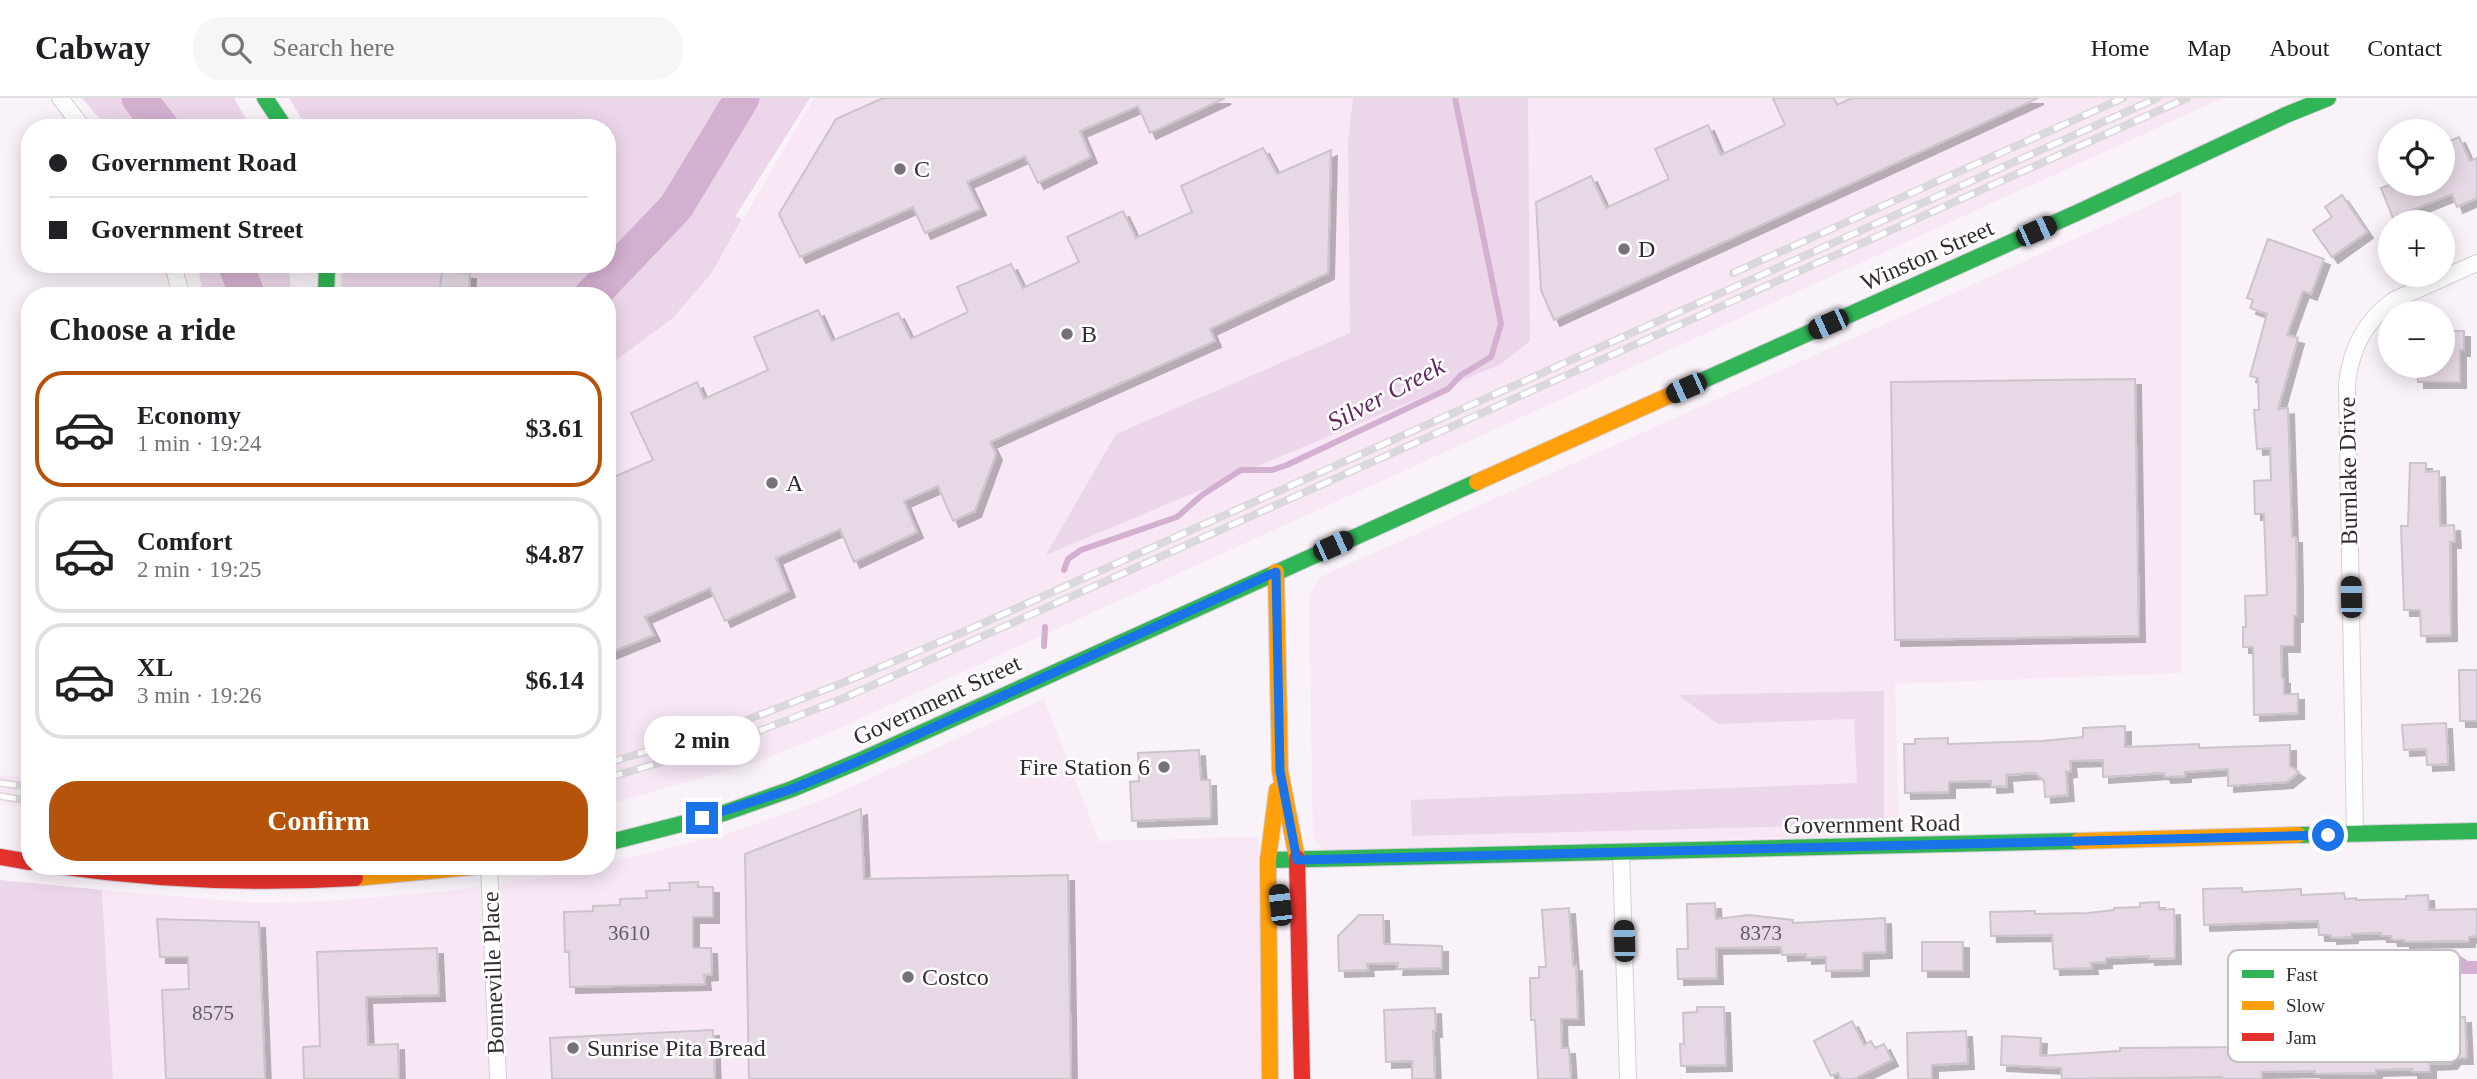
<!DOCTYPE html>
<html lang="en">
<head>
<meta charset="utf-8">
<style>
  :root { --surface:#fff; --page:#f6f6f6; --text:#202124; --muted:#757577; --line:#e0e0e0; --accent:#b45309 }
  body { margin:0; font-family:Georgia,serif; background:var(--page); color:var(--text); height:100vh; display:flex; flex-direction:column; font-size:26px; white-space:nowrap }
  * { box-sizing:border-box; margin:0 }
  p { font-size:23px; color:var(--muted) }
  .icon { flex:none; width:38px; height:38px; fill:none; stroke:currentColor; stroke-width:2; stroke-linecap:round; stroke-linejoin:round }
  .map { position:relative; flex:1; overflow:hidden }
  .panel { position:absolute; left:21px; top:189px; width:595px; height:588px; display:flex; flex-direction:column; background:var(--surface); border-radius:28px; box-shadow:0 4px 18px #0003 }
  .panel>* { flex:none }
  .guide { position:absolute; left:21px; top:21px; width:595px; height:154px; border-radius:28px; box-shadow:0 4px 18px #0003; display:grid; align-content:center; height:154px; padding:0 28px; background:var(--surface) }
  .tools { position:absolute; left:2378px; top:21px; display:grid; gap:14px }
  .tools a { display:grid; place-items:center; width:77px; height:77px; border-radius:50%; background:var(--surface); box-shadow:0 4px 18px #0003; font-size:35px }
  .end { position:absolute; width:32px; height:32px; margin:-16px; border:9px solid #1a73e8; background:#fff; box-shadow:0 0 0 4px #fff }
  .from { border-radius:50% }
  .bubble { position:absolute; height:49px; border-radius:24px; background:var(--surface); box-shadow:0 4px 18px #0003; font-size:23px; font-weight:700; line-height:49px; text-align:center }
  .car { position:absolute; width:21px; height:42px; margin:-21px -10px; border-radius:9px; box-shadow:0 0 5px 2px #0007; background:linear-gradient(#222 24%,#8ab4d8 0 40%,#222 0 76%,#8ab4d8 0 86%,#222 0) }
  .guide b { display:flex; align-items:center; gap:24px; height:66px; font-size:26px }
  .guide b+b { border-top:2px solid var(--line) }
  .guide i { width:18px; height:18px; background:var(--text) }
  ul { padding:0; list-style:none }
  li { display:flex; align-items:center; gap:21px; height:116px; margin:0 14px 10px; padding:0 14px; border:4px solid var(--line); border-radius:28px }
  li div { flex:1 }
  li b { display:block; font-size:26px }
  li em { font-style:normal; font-weight:700 }
  li.selected { border-color:var(--accent) }
  li>.icon { width:63px; height:63px; stroke-width:1.5 }
  h2 { padding:0 28px; font-size:32px; line-height:84px }
  .button { display:flex; gap:14px; margin-top:auto; padding:14px 28px }
  .button a { flex:1; height:80px; border-radius:28px; background:var(--accent); color:#fff; font-size:28px; font-weight:700; line-height:80px; text-align:center }
  header { display:flex; align-items:center; gap:42px; box-sizing:border-box; height:98px; padding:0 35px; background:var(--surface); border-bottom:2px solid var(--line) }
  header strong { font-size:33px }
  nav { display:flex; gap:38px; margin-inline-start:auto; font-size:24px }
  .search { width:490px; height:63px; background:var(--page); display:flex; align-items:center; gap:18px; box-sizing:border-box; padding:0 24px; border-radius:28px; color:var(--muted); font-size:26px }
  .map>svg:first-child { display:block }
</style>
</head>
<body>
<header>
<strong>Cabway</strong>
<div class="search"><svg class="icon" aria-label="search" viewBox="0 0 24 24"><circle cx="10" cy="10" r="6"/><path d="M15 15l6 6"/></svg>Search here</div>
<nav><a>Home</a><a>Map</a><a>About</a><a>Contact</a></nav>
</header>
<div class="map">
<svg width="2477" height="981" viewBox="0 0 2477 981">
  <defs>
    <filter id="shadow"><feDropShadow dx="6" dy="6" stdDeviation="0" flood-color="#0004"/></filter>
  </defs>
  <rect width="100%" height="100%" fill="#faf2f9"/>
  <path fill="#f8e8f6" d="M814,0h1409l-1399,637 -62,25 -155,45v-438l66,-49 38,-44z
    M2181,93v482l-286,11 4,151 -575,15 -11,-12 -4,-233 2,-15 11,-14z
    M1044,601l55,142 159,-4 6,242h-1151l-11,-189 154,13 60,-1 132,-11 88,-12 58,-13h13v-3l120,-29 95,-34z
    M0,677l30,3v30l-30,-5z"/>
  <path fill="#ecd7ea" d="M82,0h152l17,30h-144z
    M289,0h521l-75,119 5,1 1,3 -30,53 -38,44 -66,49v-71h-266l1,-32h265v-136h-300z
    M1353,0h175l2,243 -29,23 -455,191 70,-121 234,-101 -2,-190z
    M197,166h92l2,32h-87z
    M1884,593v133l-472,12 -1,-36 446,-17 -3,-64 -136,5 -40,-29z
    M0,782l102,10 11,189h-113z"/>
  <path fill="#d4b0d0" d="M2459,857l9,6h9v13h-16l-10,-4 -2,-12z"/>
  <g fill="none" stroke-linecap="round" stroke-linejoin="round">
    <path stroke="#d4b0d0" stroke-width="6" d="M1064,472l4,-11 13,-9 96,-33 25,-22 39,-25h31l15,-5 161,-76 13,-14 30,-18 10,-33 -46,-226
      M1044,548l1,-19"/>
    <path stroke="#d4b0d0" stroke-width="35" d="M139,0l23,30
      M235,166l13,32
      M591,198l85,-89 66,-109"/>
  </g>
  <path fill="#e6d9e5" stroke="#cbc4ca" stroke-width="2" filter="url(#shadow)" d="M883,0h342l-75,35 -12,-27 -58,25 11,26 -53,26 -13,-27 -58,26 13,27 -55,24 -12,-26 -113,50 -21,-43 57,-95z
    M1773,0h61l3,7 15,-7h186l-484,222 -13,-30 -5,-88 55,-26 15,32 63,-29 -14,-30 53,-24 13,30 64,-30z
    M2459,39l11,24 7,-3v40l-20,9 -5,-13 -59,24 -12,-30 11,-4h51v-40z
    M1263,50l14,26 54,-24 -3,123 -118,56 5,12 -225,101 6,12 -21,57 -22,10 -15,-35 -34,15 13,31 -63,30 -14,-33 -64,29 13,33 -64,30 -15,-33 -65,29 9,18 -47,19v-174l46,-20 -22,-47 66,-31 7,17 64,-29 -14,-33 64,-27 14,31 66,-28 13,26 57,-27 -11,-25 54,-23 12,24 56,-26 -12,-25 56,-26 13,27 56,-26 -11,-26z
    M2342,97l25,37 -35,25 -19,-27 19,-13 -7,-10z
    M2268,141l56,20 -13,35 -8,-3 -16,44 11,3 -20,71 10,-1 4,129h4l1,45v34h-3v30h-13l1,32h2v16h14v19l-44,2 -1,-68h-10v-20h3l-1,-31 22,-1 -3,-81h-9l-1,-33 17,-1 -1,-32 -13,1 -3,-39h5l-1,-32 -8,-2 17,-62 -17,-6 3,-8 -6,-2z
    M442,173l28,2 -1,23h-30z
    M2443,233h21v19h-4v32h-42v-16h25z
    M2135,281l4,257 -244,4 -4,-258z
    M2410,365h16v9l13,-1 1,55 14,-1 1,17h-5l1,93 -30,1 -1,-26h-16l-3,-84h7z
    M2459,572h18v51h-17z
    M2446,625l2,41 -21,1 -1,-16 -22,1 -2,-25z
    M2125,628v21l74,-3v4l91,-3v21l9,6 -12,10 -59,4v-17l-43,3v4l-20,1 -1,-4 -61,4v-17l-33,1 1,10 -5,1 2,23 -23,2 -1,-16 -9,-8 -29,2 1,11 -16,1v-6l-42,1v10l-44,1 -1,-49h11v-5l33,-1v6l94,-3 41,-4v-9z
    M1199,652l2,30h9l1,38 -79,3 -2,-39 9,-1 -1,-28z
    M861,711l3,70 204,-4 3,204h-322l-4,-225z
    M698,784v5h15v30h-20v31h18l1,26 -8,1 1,9 -135,3 -1,-35h-4l-1,-40 29,-1v-5l27,-1v-6l27,-1 -1,-7 24,-1 -1,-7z
    M2242,790v4l59,-3v6l43,-2 1,6 11,-1v2l50,-1v-3l22,-1 1,15 48,-1v27l-8,1v4l-65,1v-2h-12l-1,-4h-10v-3l-29,1v3l-21,1v-3h-12l-1,-14 -114,4 -1,-36z
    M2159,804v8l15,-1 1,49 -26,1v-3l-43,2v4l-15,1 1,5 -38,1 -2,-34 -61,1 -1,-24 45,-1v3l53,-1 26,-3v-2l26,-1v-4z
    M1715,805l1,16 33,-4 44,5v3l92,-5 1,34 -23,1v17l-37,1v-14l-20,1v-4l-24,1 -1,-8 -65,1 1,30 -39,1 -1,-30h11l-1,-45z
    M1569,810l4,58 3,-1 2,54h-17l1,29h7l2,31h-33l-3,-59h-4l-1,-42h9v-11h7l-4,-57z
    M1359,817h24l1,29 58,2v22l-45,1 1,-6 -31,1 1,6 -29,1 -1,-35z
    M157,821l102,3 6,157h-99l-4,-89 27,-1 -1,-32h-28z
    M1922,844h41v29h-41z
    M437,850l2,47 -73,2 2,48 30,-1 1,35h-95l-1,-32 17,-1 -3,-94z
    M1697,909h27l2,58 -45,1 -1,-22h4l-1,-31 14,-1z
    M1435,910l1,23h-3l2,48h-23v-18l-26,1 -2,-52z
    M2465,919l2,41h-12l-4,5 -21,1v8h-18v-3l-36,1v3l-61,1v-3l-53,1v7h-40v-2l-160,2 -1,-11 -60,-3 1,-29 39,2 -1,18 80,-5v-3l122,-1 -1,-16 20,-1v11l30,-1v6l23,-1v4l30,-1v-4l67,-2v-18h9v-6z
    M1852,923l12,24 7,-4 4,7 9,-4 8,16 -38,19h-13l-3,-6 -7,3 -17,-35z
    M713,932l2,49h-163l-2,-41z
    M1966,933l2,32 -36,2v14h-24l-1,-46z"/>
  <g fill="none" stroke-linecap="round" stroke-linejoin="round">
    <g stroke="#d5cfd5" stroke-width="18">
      <path id="street" d="M60,0l23,30
        M173,166l8,32
        M2355,736l-8,-450c4,-36 18,-63 47,-84l83,-37
        M1621,755l7,226
        M489,768l9,213"/>
    </g>
    <g stroke="#d5cfd5" stroke-width="18">
      <path id="fast" d="M265,0l20,30
        M326,198l1,-32
        M1697,285l384,-172 205,-96 42,-17
        M2298,737l179,-4
        M607,745l117,-30 68,-24 67,-28 618,-279
        M1268,762l810,-19"/>
    </g>
    <g stroke="#d5cfd5" stroke-width="18">
      <path id="slow" d="M1477,384l220,-99
        M1276,474l4,199 17,87
        M2078,743l220,-6
        M355,780l127,-12
        M1270,981l-2,-219 9,-70"/>
    </g>
    <g stroke="#d5cfd5" stroke-width="18">
      <path id="jam" d="M0,759l30,5
        M1297,760l5,221
        M58,768c99,14 197,18 297,12"/>
    </g>
    <use href="#street" stroke="#fefdfe" stroke-width="16"/>
    <use href="#fast" stroke="#30b455" stroke-width="16"/>
    <use href="#slow" stroke="#ff9f0a" stroke-width="16"/>
    <use href="#jam" stroke="#e5322d" stroke-width="16"/>
    <g stroke="#dbd8db" stroke-width="8">
      <path id="rail" d="M1733,175l390,-175
        M607,665l119,-35 114,-44 121,-51 1196,-535
        M607,680l124,-36 113,-44 1343,-600
        M0,685l30,4
        M0,698l30,5"/>
    </g>
    <use href="#rail" stroke="#fff" stroke-width="5" stroke-dasharray="16" stroke-linecap="butt"/>
  </g>
  <g fill="none" stroke-linecap="round" stroke-linejoin="round">
    <path stroke="#1a73e8" stroke-width="9" d="M702,720l90,-29 67,-28 417,-189 4,199 17,89 1031,-25"/>
  </g>
  <g fill="#787178" stroke="#fff" stroke-width="2.5">
    <circle cx="900" cy="71" r="7"/>
    <circle cx="1624" cy="151" r="7"/>
    <circle cx="1067" cy="236" r="7"/>
    <circle cx="772" cy="385" r="7"/>
    <circle cx="1164" cy="669" r="7"/>
    <circle cx="908" cy="879" r="7"/>
    <circle cx="573" cy="950" r="7"/>
  </g>
  <g text-anchor="middle" dominant-baseline="central" stroke-width="5" stroke-linejoin="round" paint-order="stroke">
    <g font-size="21" fill="#625a62">
      <text x="629" y="835">3610</text>
      <text x="1761" y="835">8373</text>
      <text x="213" y="915">8575</text>
    </g>
    <g font-size="24" fill="#322c32" stroke="#fff" text-anchor="start">
      <text x="914" y="71">C</text>
      <text x="1638" y="151">D</text>
      <text x="1081" y="236">B</text>
      <text x="786" y="385">A</text>
      <text x="1150" y="669" text-anchor="end">Fire Station 6</text>
      <text x="922" y="879">Costco</text>
      <text x="587" y="950">Sunrise Pita Bread</text>
    </g>
    <g font-size="24" fill="#322c32" stroke="#fff">
      <text transform="translate(1927 157) rotate(-24)">Winston Street</text>
      <text transform="translate(2348 373) rotate(-91)">Burnlake Drive</text>
      <text transform="translate(937 602) rotate(-25)">Government Street</text>
      <text transform="translate(1872 726) rotate(-1)">Government Road</text>
      <text transform="translate(493 875) rotate(-92)">Bonneville Place</text>
    </g>
    <g font-size="26" font-style="italic" fill="#61285f" stroke="#fff">
      <text transform="translate(1386 296) rotate(-28)">Silver Creek</text>
    </g>
  </g>
  <rect x="2228" y="852" width="232" height="112" rx="10" fill="#fff" stroke="#c2c0c2" stroke-width="2"/>
  <rect x="2242" y="872" width="32" height="8" fill="#30b455"/>
  <rect x="2242" y="903" width="32" height="9" fill="#ff9f0a"/>
  <rect x="2242" y="935" width="32" height="8" fill="#e5322d"/>
  <g font-size="19" fill="#322c32">
    <text x="2286" y="883">Fast</text>
    <text x="2286" y="914">Slow</text>
    <text x="2286" y="946">Jam</text>
  </g>
</svg>
<div class="tools">
<a><svg class="icon" aria-label="locate" viewBox="0 0 24 24"><circle cx="12" cy="12" r="6"/><path d="M12 2v4M12 18v4M2 12h4M18 12h4"/></svg></a>
<a>+</a>
<a>−</a>
</div>
<i class="end from" style="left:2328px;top:737px"></i>
<i class="end" style="left:702px;top:720px"></i>
<div class="bubble" style="left:644px;top:618px;width:116px">2 min</div>
<i class="car" style="left:2036px;top:133px;rotate:66deg"></i>
<i class="car" style="left:1828px;top:226px;rotate:246deg"></i>
<i class="car" style="left:1686px;top:290px;rotate:246deg"></i>
<i class="car" style="left:1333px;top:448px;rotate:66deg"></i>
<i class="car" style="left:2351px;top:499px;rotate:359deg"></i>
<i class="car" style="left:1280px;top:807px;rotate:354deg"></i>
<i class="car" style="left:1624px;top:843px;rotate:358deg"></i>
<div class="guide">
<b><i class="from"></i>Government Road</b>
<b><i></i>Government Street</b>
</div>
<section class="panel">
<h2>Choose a ride</h2>
<ul>
<li class="selected"><svg class="icon" aria-label="car" viewBox="0 0 24 24"><path d="M5 17H2v-5l4-1 3-4h7l3 4 3 1v5h-3M9 17h6M6 11h13"/><circle cx="7" cy="17" r="2"/><circle cx="17" cy="17" r="2"/></svg><div><b>Economy</b><p>1 min · 19:24</p></div><em>$3.61</em></li>
<li><svg class="icon" aria-label="car" viewBox="0 0 24 24"><path d="M5 17H2v-5l4-1 3-4h7l3 4 3 1v5h-3M9 17h6M6 11h13"/><circle cx="7" cy="17" r="2"/><circle cx="17" cy="17" r="2"/></svg><div><b>Comfort</b><p>2 min · 19:25</p></div><em>$4.87</em></li>
<li><svg class="icon" aria-label="car" viewBox="0 0 24 24"><path d="M5 17H2v-5l4-1 3-4h7l3 4 3 1v5h-3M9 17h6M6 11h13"/><circle cx="7" cy="17" r="2"/><circle cx="17" cy="17" r="2"/></svg><div><b>XL</b><p>3 min · 19:26</p></div><em>$6.14</em></li>
</ul>
<div class="button"><a>Confirm</a></div>
</section>
</div>
</body>
</html>
